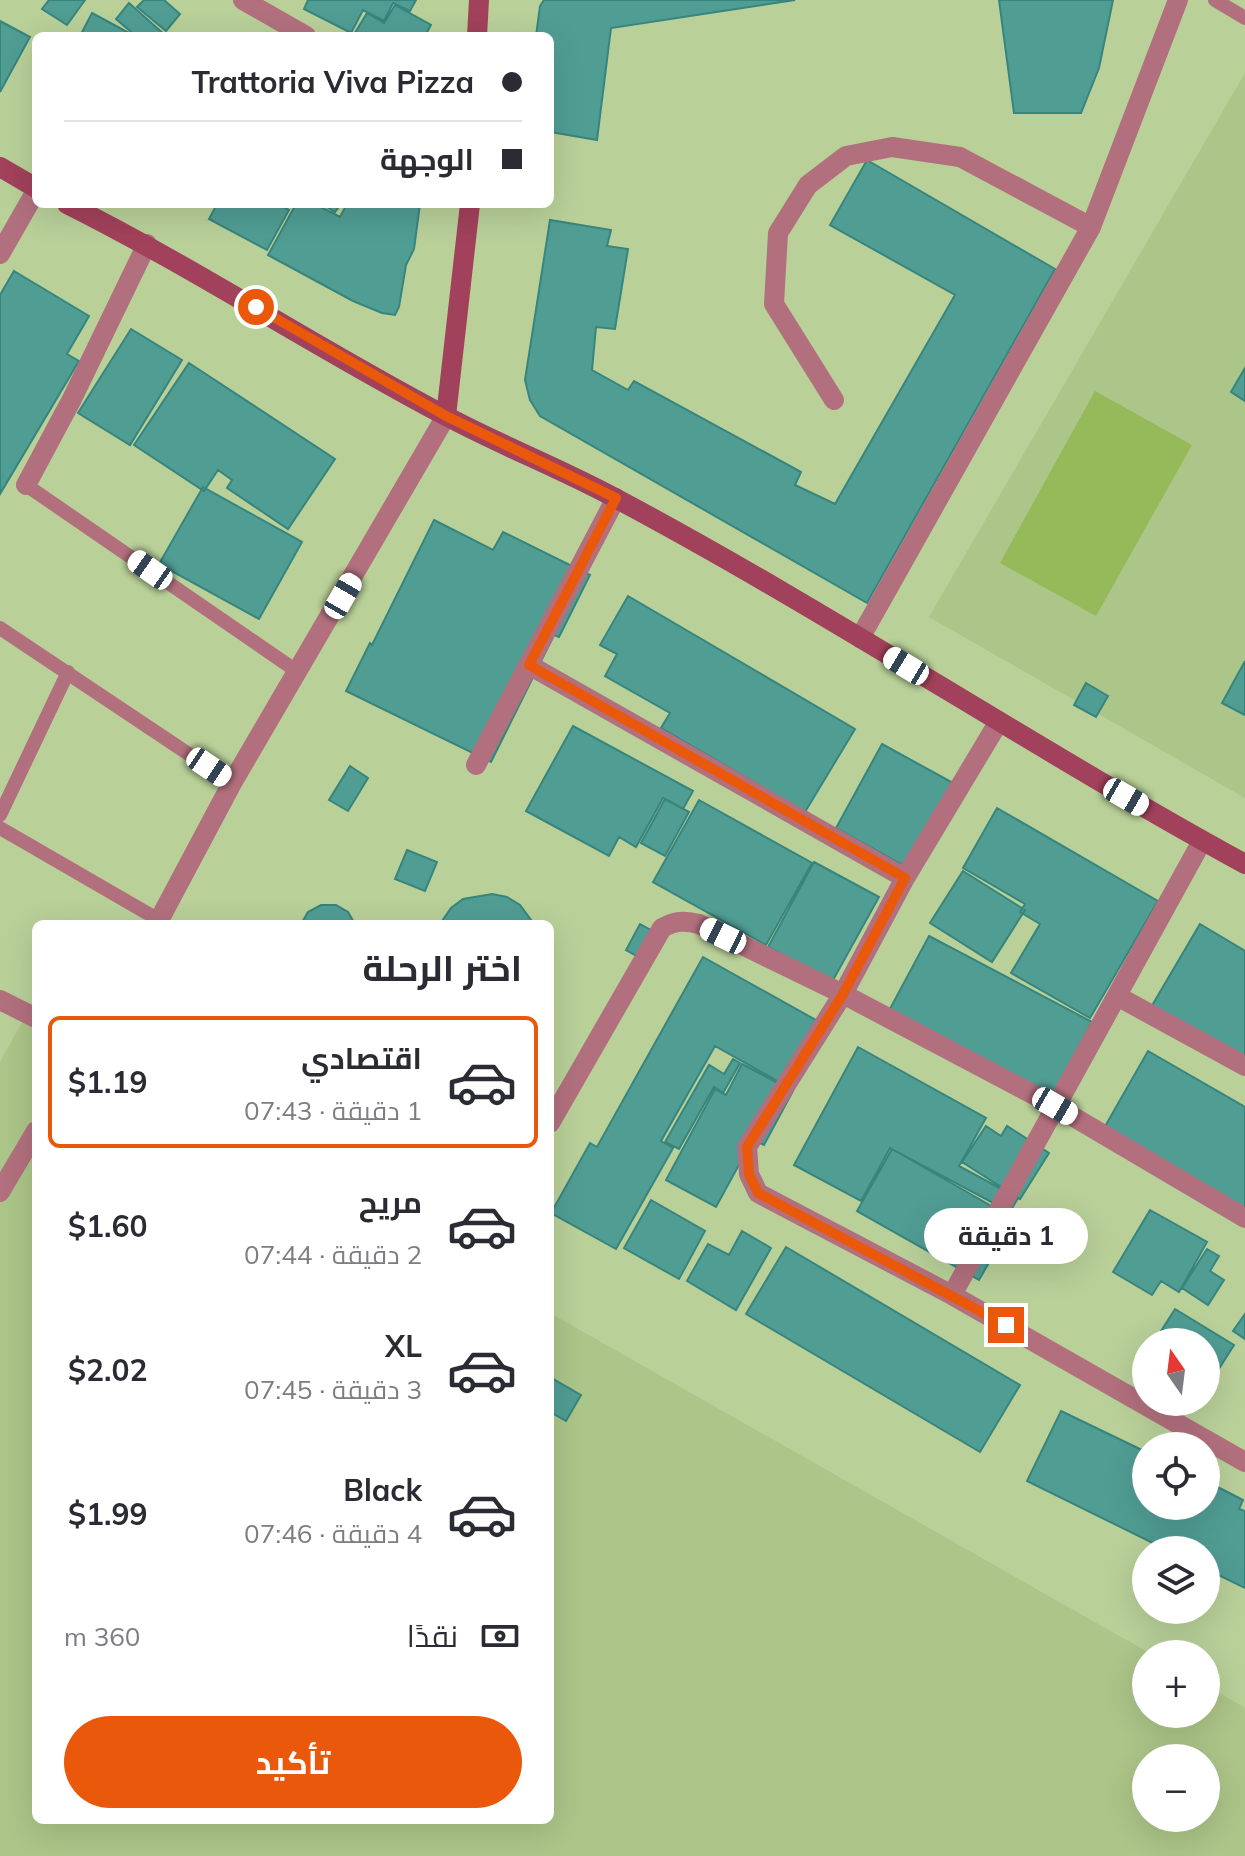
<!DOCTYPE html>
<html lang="ar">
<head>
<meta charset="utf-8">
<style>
  :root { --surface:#fff; --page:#f2f2f3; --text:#2b2b33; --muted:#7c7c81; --line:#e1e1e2; --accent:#ea580c }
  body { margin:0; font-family:Mulish,Cairo,sans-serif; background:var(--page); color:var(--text); direction:rtl; height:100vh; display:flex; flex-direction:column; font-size:30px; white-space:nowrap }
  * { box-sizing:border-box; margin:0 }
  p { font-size:26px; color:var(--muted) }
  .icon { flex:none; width:44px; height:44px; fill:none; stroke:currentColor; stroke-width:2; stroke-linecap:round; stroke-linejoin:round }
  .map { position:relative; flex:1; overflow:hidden; direction:ltr }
  .side { position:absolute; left:32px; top:920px; width:522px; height:904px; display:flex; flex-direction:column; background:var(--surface); border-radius:12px; box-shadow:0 8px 32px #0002; direction:rtl }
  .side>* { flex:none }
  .banner { position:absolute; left:32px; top:32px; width:522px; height:176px; border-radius:12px; box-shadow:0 8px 32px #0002; direction:rtl; display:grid; align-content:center; height:176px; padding:0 32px; background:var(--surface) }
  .needle { width:52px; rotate:346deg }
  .fabs { position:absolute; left:1132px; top:1328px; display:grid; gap:16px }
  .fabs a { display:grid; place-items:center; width:88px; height:88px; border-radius:50%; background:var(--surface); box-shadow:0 8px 32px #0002; font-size:40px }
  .end { position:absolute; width:36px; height:36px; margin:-18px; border:10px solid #ea580c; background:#fff; box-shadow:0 0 0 4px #fff }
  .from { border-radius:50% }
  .bubble { position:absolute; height:56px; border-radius:28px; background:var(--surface); box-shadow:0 8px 32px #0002; font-size:26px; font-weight:700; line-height:56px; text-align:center; direction:rtl }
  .car { position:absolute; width:24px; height:48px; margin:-24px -12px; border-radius:10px; box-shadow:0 0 6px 2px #0007; background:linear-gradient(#fff 24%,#345 0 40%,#fff 0 76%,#345 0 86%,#fff 0) }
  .banner b { display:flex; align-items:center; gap:28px; height:76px; font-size:30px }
  .banner b+b { border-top:2px solid var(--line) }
  .banner i { width:20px; height:20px; background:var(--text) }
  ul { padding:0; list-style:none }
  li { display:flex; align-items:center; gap:24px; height:132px; margin:0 16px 12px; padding:0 16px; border:4px solid transparent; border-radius:12px }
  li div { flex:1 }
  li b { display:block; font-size:30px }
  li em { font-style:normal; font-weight:700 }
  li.active { border-color:var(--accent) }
  li>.icon { width:72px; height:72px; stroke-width:1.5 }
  h2 { padding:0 32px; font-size:36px; line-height:96px }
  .pay { display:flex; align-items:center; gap:20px; height:88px; padding:0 32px; font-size:30px }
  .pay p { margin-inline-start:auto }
  .cta { display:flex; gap:16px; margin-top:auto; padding:16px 32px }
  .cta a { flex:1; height:92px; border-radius:48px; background:var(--accent); color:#fff; font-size:32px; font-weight:700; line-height:92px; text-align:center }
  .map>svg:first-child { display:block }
</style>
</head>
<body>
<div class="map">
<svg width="1245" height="1856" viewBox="0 0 1245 1856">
  <rect width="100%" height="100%" fill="#b9d099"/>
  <path fill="#acc588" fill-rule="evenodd" d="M1245,73v725l-316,-181z
    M26,1015l10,6v799h514v-507l601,341h-5v60h60v-29l39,23v148h-1245v-794zM1146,1758h60v60h-60z"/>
  <path fill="#96b959" d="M1095,391l97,54 -96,171 -96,-53z"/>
  <path fill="#509d94" stroke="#37857d" stroke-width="2" d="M49,0h36l-18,25 -25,-16z
    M144,0h20l16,14 -14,17 -29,-24z
    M308,0h108l-6,11 -17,-8 -9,18 -21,-11 -12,23 -47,-24z
    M544,0h251l-184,28 -14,112 -47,-8v-96h-14l4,-30z
    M999,0h114l-14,68 -18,45h-67z
    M129,3l37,33h-30l-20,-17z
    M395,5l36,20 -6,11h-72l14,-23 17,10z
    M92,13l39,21 -2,2h-49z
    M0,21l30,16 -30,55z
    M867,160l188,109 -188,334 -327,-187 -10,-16 -5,-20 25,-160 61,10 -4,16 21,3 -13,80 -19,-2 -4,43 36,20 6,-9 167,91 -6,13 40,19 120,-209 -125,-70z
    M217,204h61l11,6 -22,40 -58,-31z
    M296,204h19l25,13 7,-13h73l-6,45 -8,16 -7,42 -4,8 -13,-2 -29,-12 -85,-46z
    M322,204h19l-6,8z
    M14,271l75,45 -22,38 12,7 -79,133v-199z
    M131,329l51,31 -52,85 -52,-32z
    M189,363l146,96 -47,70 -61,-41 5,-8 -14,-10 -14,21 -70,-46z
    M1245,368v33l-14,-9z
    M203,487l99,55 -43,77 -100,-55z
    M434,520l59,30 10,-18 87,43 -31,62 -5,-2 -63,127 -145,-71 24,-48 2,2z
    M628,596l227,133 -50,83 -144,-84 9,-15 -65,-37 12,-22 -17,-9z
    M1245,661v54l-23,-12z
    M1086,683l22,13 -12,21 -22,-12z
    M573,726l120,65 -10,18 -20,-11 -27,49 -17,-10 -10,19 -83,-45z
    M882,744l82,45 -47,84 -81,-45z
    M350,766l18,12 -20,33 -19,-11z
    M665,799l24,13 -24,44 -24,-13z
    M699,800l113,63 -46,82 -113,-63z
    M997,808l161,93 -68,117 -79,-45 29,-49 -20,-12 5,-8 -62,-36z
    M407,850l30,12 -12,29 -30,-12z
    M814,862l65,35 -47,85 -64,-35z
    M963,871l62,39 -33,52 -62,-39z
    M492,894l15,3 13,8 14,19h-94l11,-16 12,-9z
    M321,905h15l12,7 7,12h-54l7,-12z
    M640,924l25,14 -14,26 -25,-14z
    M1200,924l45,27v115l-95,-57z
    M929,936l163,86 -45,84 -163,-86z
    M703,957l120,67 -35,63 -73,-41 -54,95 12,7 -57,101 -65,-36 39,-70 7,4z
    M858,1047l128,71 -27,48 59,32 -8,14 -120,-64 -29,53 -67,-36z
    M1148,1051l97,56v113l-146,-83z
    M733,1059l7,4 -17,30 -9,-6 -35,62 -14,-7 44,-77 15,9z
    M742,1064l51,27 -29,54 -11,-6 -37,68 -50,-27 49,-91 11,6z
    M986,1126l15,10 6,-10 42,27 -29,46 -58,-37z
    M892,1149l122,70 -35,61 -122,-69z
    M651,1200l54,31 -26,48 -55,-31z
    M1150,1210l57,32 -28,50 -18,-11 -9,14 -39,-23z
    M742,1231l29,17 -35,62 -49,-29 21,-37 21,11z
    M786,1247l234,138 -40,67 -234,-138z
    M1207,1249l12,7 -9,15 14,9 -16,25 -26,-17z
    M1175,1309l59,36 -28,44v-47h-52z
    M1245,1314v25l-12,-8z
    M1146,1354v22l-10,-7z
    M550,1377l31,18 -15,26 -16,-9z
    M1061,1411l85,41v54h60v-25l37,19 -4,9 6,2v77l-39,-19v-19h-39l-140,-69z"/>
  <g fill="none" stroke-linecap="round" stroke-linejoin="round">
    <path stroke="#b2707e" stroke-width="14" d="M1215,0l30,18
      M26,485l272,187
      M0,628l232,155
      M0,815l68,-143
      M0,828l159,92"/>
    <path stroke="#b2707e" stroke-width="20" d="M243,0l63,36
      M0,254l36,-63
      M834,400l-60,-96 4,-71 30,-48 38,-29 46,-9 68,10 131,70
      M26,485l46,-86 75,-155
      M860,638l231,-411 87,-227
      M529,665l376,213 93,-155
      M476,765l140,-267
      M905,878l-62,116 -96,153 2,27 9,19 194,102 293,167
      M157,924l75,-141 214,-367
      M1117,996l128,70
      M0,1000l36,18
      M550,1123l112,-195c13,-7 22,-8 37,-4l144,70 212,112 190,112
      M0,1192l36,-61
      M952,1295l250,-454"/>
    <path stroke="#a2415b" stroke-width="20" d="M477,36l2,-36
      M0,167l36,21
      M67,204c130,65 251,145 379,212 56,30 116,53 171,83 214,114 416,249 628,365
      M446,416l24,-212"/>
  </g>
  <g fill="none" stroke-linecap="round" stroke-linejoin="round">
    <path stroke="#ea580c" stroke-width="10" d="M256,307l190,109 170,82 -87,167 376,213 -62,116 -96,153 2,27 9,19 248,132"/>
  </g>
</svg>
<div class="fabs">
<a><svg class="needle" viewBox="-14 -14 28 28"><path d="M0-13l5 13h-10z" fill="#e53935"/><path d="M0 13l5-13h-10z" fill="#7c7c81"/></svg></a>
<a><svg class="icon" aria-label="locate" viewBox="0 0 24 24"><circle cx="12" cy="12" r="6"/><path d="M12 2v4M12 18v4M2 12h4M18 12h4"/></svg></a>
<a><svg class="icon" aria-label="layers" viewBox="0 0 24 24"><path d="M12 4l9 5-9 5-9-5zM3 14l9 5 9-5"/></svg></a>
<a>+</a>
<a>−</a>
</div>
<i class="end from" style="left:256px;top:307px"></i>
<i class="end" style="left:1006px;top:1325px"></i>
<div class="bubble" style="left:924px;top:1208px;width:164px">1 دقيقة</div>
<i class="car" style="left:150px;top:570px;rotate:305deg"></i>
<i class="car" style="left:343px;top:596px;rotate:30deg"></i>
<i class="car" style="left:906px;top:666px;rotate:301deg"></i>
<i class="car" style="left:209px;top:767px;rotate:124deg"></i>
<i class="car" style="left:1126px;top:797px;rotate:120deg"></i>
<i class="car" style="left:723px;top:936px;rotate:296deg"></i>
<i class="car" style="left:1055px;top:1106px;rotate:120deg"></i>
<div class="banner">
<b><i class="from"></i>Trattoria Viva Pizza</b>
<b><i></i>الوجهة</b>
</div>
<section class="side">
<h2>اختر الرحلة</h2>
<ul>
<li class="active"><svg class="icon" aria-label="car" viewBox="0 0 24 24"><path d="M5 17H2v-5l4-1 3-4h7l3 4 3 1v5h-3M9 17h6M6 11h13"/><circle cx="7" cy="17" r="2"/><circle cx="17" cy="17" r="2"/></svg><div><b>اقتصادي</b><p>1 دقيقة · 07:43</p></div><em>$1.19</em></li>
<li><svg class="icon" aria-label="car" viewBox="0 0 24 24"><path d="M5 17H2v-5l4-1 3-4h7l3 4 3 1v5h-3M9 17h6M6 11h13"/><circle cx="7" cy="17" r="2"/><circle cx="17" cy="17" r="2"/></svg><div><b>مريح</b><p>2 دقيقة · 07:44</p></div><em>$1.60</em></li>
<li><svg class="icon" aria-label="car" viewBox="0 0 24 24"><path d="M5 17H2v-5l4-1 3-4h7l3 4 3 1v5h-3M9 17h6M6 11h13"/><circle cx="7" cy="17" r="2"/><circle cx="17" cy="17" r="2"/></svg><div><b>XL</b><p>3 دقيقة · 07:45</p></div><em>$2.02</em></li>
<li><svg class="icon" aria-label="car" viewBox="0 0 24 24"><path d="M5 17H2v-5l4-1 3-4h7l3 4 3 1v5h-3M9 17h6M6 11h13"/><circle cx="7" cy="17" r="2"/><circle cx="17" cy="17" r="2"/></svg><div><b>Black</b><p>4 دقيقة · 07:46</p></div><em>$1.99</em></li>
</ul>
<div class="pay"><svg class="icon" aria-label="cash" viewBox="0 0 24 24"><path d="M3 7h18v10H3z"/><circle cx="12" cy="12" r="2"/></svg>نقدًا<p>360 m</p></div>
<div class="cta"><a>تأكيد</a></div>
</section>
</div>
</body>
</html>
